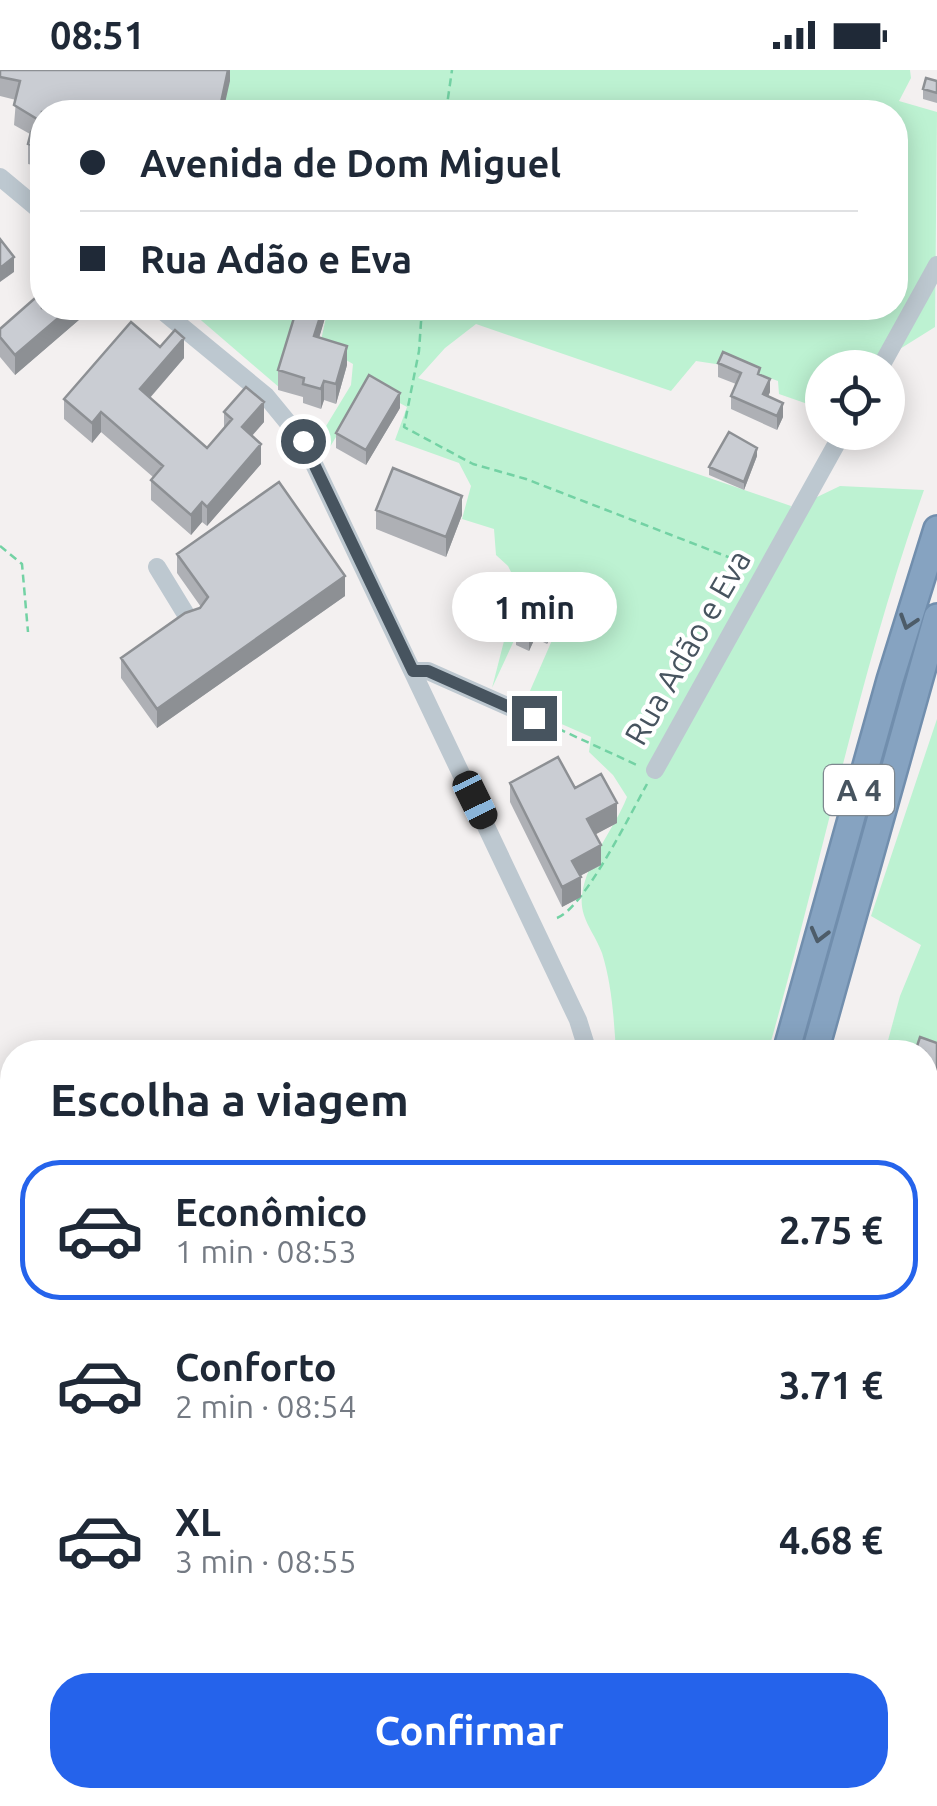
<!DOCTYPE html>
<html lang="pt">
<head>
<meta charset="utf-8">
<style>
  :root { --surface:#fff; --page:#f6f6f7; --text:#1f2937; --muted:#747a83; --line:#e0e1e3; --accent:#2563eb }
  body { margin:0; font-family:Ubuntu,sans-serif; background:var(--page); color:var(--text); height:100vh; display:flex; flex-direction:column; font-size:38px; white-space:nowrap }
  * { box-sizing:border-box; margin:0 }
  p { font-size:32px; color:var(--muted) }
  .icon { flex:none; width:55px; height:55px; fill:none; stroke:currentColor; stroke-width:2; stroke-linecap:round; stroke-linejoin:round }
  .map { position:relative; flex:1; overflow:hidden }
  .sheet { position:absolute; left:0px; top:970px; width:938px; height:768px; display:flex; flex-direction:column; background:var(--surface); border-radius:40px 40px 0 0; box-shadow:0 5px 25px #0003 }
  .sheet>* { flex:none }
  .banner { position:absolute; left:30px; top:30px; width:878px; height:220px; border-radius:40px; box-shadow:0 5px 25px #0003; display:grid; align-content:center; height:220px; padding:0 50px; background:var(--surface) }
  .fabs { position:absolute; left:805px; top:280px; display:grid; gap:20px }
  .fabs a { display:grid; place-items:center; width:100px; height:100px; border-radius:50%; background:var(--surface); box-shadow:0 5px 25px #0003; font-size:50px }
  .end { position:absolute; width:45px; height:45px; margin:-22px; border:12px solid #47545f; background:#fff; box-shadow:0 0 0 5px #fff }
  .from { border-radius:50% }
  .bubble { position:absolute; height:70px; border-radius:35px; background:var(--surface); box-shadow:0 5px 25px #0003; font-size:32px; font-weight:600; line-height:70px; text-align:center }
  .car { position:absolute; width:30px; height:60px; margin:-30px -15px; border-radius:12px; box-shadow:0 0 8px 2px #0007; background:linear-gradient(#222 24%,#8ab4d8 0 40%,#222 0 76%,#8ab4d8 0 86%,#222 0) }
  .banner b { display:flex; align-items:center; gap:35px; height:95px; font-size:38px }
  .banner b+b { border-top:2px solid var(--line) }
  .banner i { width:25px; height:25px; background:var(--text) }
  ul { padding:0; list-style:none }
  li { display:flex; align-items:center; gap:30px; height:140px; margin:0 20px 15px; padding:0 30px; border:5px solid transparent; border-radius:40px }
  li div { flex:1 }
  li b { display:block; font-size:38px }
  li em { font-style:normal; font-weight:600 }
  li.selected { border-color:var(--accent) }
  li>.icon { width:90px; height:90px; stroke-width:1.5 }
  h2 { padding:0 50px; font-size:45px; line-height:120px }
  .primary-button { display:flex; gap:20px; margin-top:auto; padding:20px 50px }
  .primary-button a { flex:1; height:115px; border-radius:40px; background:var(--accent); color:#fff; font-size:40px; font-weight:600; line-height:115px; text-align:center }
  .status { display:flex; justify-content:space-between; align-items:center; height:70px; padding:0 50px; background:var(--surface); direction:ltr }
  .status svg { height:28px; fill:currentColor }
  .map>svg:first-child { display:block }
</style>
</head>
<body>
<div class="status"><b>08:51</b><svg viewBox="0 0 49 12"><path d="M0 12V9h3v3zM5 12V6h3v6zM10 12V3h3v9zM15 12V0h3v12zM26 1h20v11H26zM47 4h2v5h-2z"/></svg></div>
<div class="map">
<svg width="937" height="1736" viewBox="0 0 937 1736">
  <rect width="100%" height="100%" fill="#f3f0f0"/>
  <path fill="#bdf2d2" d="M226,0h684l1,8 -12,23 38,11 -2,215 -64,40 -49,1v41l-43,-15 -1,-13 -36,-13 -46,-7 -25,30 -195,-67 -31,24 -27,30 373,128 -1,4 50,-24 84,4c-65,183 -103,376 -156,562h-152c-2,-32 -4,-67 -14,-99 -7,-20 -23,-35 -20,-58 5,-36 32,-65 45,-98l-14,-22 -24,-23 2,-15 -68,-30 43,-99 -26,-12 -10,10 -38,82 26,-102 -10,-20 -12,-11 -2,-26 -32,-10 9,-33 -12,-23 -64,-23 12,-33 -40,-22 -37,62 -10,-11 31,-51 2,-21 -33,-19 8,-37h567v-196h-674z
    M196,238h102l-18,80 -85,-73z
    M937,649v341l-12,-8 -39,-4 14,-52 21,-51 -50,-29z
    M12,1333v392h513l-7,11h-518v-395z"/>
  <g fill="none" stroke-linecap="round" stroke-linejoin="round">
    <g stroke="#718ead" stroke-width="30">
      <path id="highway" d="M786,982l104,-372 47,-151
        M815,982l122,-435
        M538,1736l5,-11
        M572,1736l6,-11"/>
    </g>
    <path stroke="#73d2a4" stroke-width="2.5" stroke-dasharray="8 5" stroke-linecap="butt" d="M446,42l6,-42
      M422,238l-3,43 -15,76 69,37 53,15 223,86
      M0,476l22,18 6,68
      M546,653l93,43
      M557,848c27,-10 74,-105 90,-134"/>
    <path stroke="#bdc8d0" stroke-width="18" d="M0,107l42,35
      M159,238l107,88 37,45 275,579 10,32
      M880,298l57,-103
      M157,497l33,54
      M413,601h15l106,47
      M655,700l188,-338
      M925,1090l12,4
      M925,1374l12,3
      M925,1461l12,4
      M925,1648l12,1
      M925,1711l7,25
      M824,1725l2,11
      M742,1736l5,-11"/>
    <use href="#highway" stroke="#86a3c1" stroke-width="25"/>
  </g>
  <path fill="#aeb0b5" d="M0,0h230v11l-188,31v55l-14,-3v-20l2,-10 -16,-9 2,-25 -16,-4z
    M937,11v22l-14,-4v-10z
    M87,238v5l-72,62 -15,-18v-28z
    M297,238h31l-9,29 28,28 -11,39 -12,-4 -3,9 -18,-6v-6l-25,-7v-20z
    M160,277l24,11 -34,40 57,50 17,-20v-16l40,10 -12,14 9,28 -54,62 -5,-4 -11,13 -40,-35v-20l2,-3 -52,-45 -9,11 -28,-24v-20z
    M718,293l42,11 10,18 -2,4 15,21 -6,13 -46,-21v-13l5,-12 -18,-7z
    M400,338l-34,57 -30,-17v-15z
    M757,386l-13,34 -35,-15v-8z
    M376,440l86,5 -16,42 -70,-28z
    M177,484l168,42 -188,132 -36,-50v-20l80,-51 -24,-34z
    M540,542l25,4 -9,18 -4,-2 -5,12 -12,-6 -6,13 -13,-6v-15z
    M510,713l65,5 42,35 -22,11 6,31 -21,11 1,21 -19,10 -52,-105z
    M937,973v96l-12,-4v-83z
    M925,1109l12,4v55l-9,-3z
    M0,1148l4,80 8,12v56l-12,-19z
    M925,1201l12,4v55l-12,-5z
    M925,1259l12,5v92l-12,-4z
    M925,1377l12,3v69l-12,-4z
    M836,1725h72l2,11h-71z
    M670,1728l41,8h-41z"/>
  <path fill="#8d9094" d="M228,0h2v11l-7,31h-4z
    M14,187v15l-14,10v-14z
    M70,238h17v5l-72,62v-20z
    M323,238h5l-14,47v-19z
    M184,268v20l-44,51v-20z
    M347,276v19l-11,39v-20z
    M770,309v13l-7,15v-13z
    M324,311v19l-3,9v-20z
    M400,323v15l-34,57v-15z
    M264,332v20l-22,25v-20z
    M783,333v14l-6,13v-14z
    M101,342v20l-9,11v-20z
    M261,374v20l-54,62v-19z
    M757,378v8l-13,34v-8z
    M462,426v19l-16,42v-20z
    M202,432v20l-11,13v-20z
    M345,506v20l-188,132v-19z
    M565,531v15l-9,18v-15z
    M552,547v15l-5,12v-15z
    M535,554v14l-6,13v-14z
    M617,733v20l-30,16v-20z
    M601,775v20l-29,15v-19z
    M581,807v20l-19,10v-20z
    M928,1146v19l-3,9v-19z
    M12,1203v19l-12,9v-20z
    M707,1725h9l-5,11h-9z"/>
  <path fill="#cacdd3" stroke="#8d9094" stroke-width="2.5" d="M0,0h228l-9,42h-177v10l-28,-17 6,-24 -20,-4z
    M926,8l11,3v12l-14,-4z
    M31,62l11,3v13l-14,-4z
    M0,169l14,18 -14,11z
    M42,222v16h28l-55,47 -15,-18v-8z
    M297,238h26l-9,28 33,10 -11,38 -12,-3 -3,8 -18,-5 1,-6 -26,-8z
    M131,252l29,25 15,-17 9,8 -44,51 67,59 25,-29 -8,-7 22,-25 18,15 -22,25 19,17 -54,63 -5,-5 -11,13 -40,-35 12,-14 -62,-54 -9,11 -28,-24z
    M723,282l37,16 -2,6 12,5 -7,15 20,9 -6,13 -46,-20 10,-23 -23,-10z
    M369,305l31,18 -34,57 -30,-17z
    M729,362l28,16 -13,34 -35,-15z
    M393,398l69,28 -16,41 -70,-27z
    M279,412l66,94 -188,133 -36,-51 64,-45 15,-5 8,-11 -31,-43z
    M549,524l16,7 -9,18 -4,-2 -5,12 -12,-5 -6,13 -13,-7 11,-24 13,6z
    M558,687l17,31 26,-14 16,29 -30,16 14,26 -29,16 9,16 -19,10 -52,-104z
    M920,967l17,6v76l-12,-4v-10l5,-15 -5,-2v-36h-10z
    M925,1109l12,4v35l-9,-2 -3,9z
    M12,1139v64l-12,8v-63z
    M925,1201l12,4v35l-12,-4z
    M0,1223l12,17v36l-12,-18z
    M925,1259l12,5v73l-12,-5z
    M925,1377l12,3v49l-12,-4z
    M671,1725h36l-5,11h-15l-17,-8z
    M842,1725h66l2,6 -2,5h-63z"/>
  <defs><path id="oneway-chevron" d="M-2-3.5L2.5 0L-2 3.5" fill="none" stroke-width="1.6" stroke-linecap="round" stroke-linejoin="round" transform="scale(2.5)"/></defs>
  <g stroke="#4d5c69">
    <use href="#oneway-chevron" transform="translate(908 552) rotate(108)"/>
    <use href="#oneway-chevron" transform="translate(819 865) rotate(105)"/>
  </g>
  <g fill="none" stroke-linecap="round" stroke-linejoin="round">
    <path stroke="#47545f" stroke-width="12" d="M303,371l110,230h15l106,47"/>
  </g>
  <g text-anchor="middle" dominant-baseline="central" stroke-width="8" stroke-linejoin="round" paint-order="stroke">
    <rect fill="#fff" stroke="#7e878f" stroke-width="2.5" x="824" y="695" width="70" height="50" rx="8"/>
    <g font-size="30" font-weight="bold" fill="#47545f">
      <text x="859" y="720">A 4</text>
    </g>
    <g font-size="32" fill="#47545f" stroke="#fff">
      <text transform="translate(687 577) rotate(-60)">Rua Adão e Eva</text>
    </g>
  </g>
</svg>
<div class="fabs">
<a><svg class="icon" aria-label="locate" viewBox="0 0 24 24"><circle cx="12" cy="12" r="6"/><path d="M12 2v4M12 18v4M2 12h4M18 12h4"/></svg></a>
</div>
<i class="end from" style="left:303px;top:371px"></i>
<i class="end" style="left:534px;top:648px"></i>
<div class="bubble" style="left:452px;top:502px;width:165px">1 min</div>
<i class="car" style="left:475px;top:730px;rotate:154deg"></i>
<div class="banner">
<b><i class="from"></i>Avenida de Dom Miguel</b>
<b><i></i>Rua Adão e Eva</b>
</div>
<section class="sheet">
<h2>Escolha a viagem</h2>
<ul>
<li class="selected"><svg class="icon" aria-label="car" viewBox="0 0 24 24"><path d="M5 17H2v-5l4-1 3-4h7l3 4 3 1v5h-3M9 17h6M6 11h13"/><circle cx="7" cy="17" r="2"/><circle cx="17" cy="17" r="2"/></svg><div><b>Econômico</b><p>1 min · 08:53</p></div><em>2.75 €</em></li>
<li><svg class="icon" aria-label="car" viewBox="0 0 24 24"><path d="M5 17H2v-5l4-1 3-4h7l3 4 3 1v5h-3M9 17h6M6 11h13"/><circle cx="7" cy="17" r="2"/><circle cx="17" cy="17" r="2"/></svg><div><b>Conforto</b><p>2 min · 08:54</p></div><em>3.71 €</em></li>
<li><svg class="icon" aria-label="car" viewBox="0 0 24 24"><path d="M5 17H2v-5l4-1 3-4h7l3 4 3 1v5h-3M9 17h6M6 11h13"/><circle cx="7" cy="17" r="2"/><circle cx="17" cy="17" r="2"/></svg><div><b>XL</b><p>3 min · 08:55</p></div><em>4.68 €</em></li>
</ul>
<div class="primary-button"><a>Confirmar</a></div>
</section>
</div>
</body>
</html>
